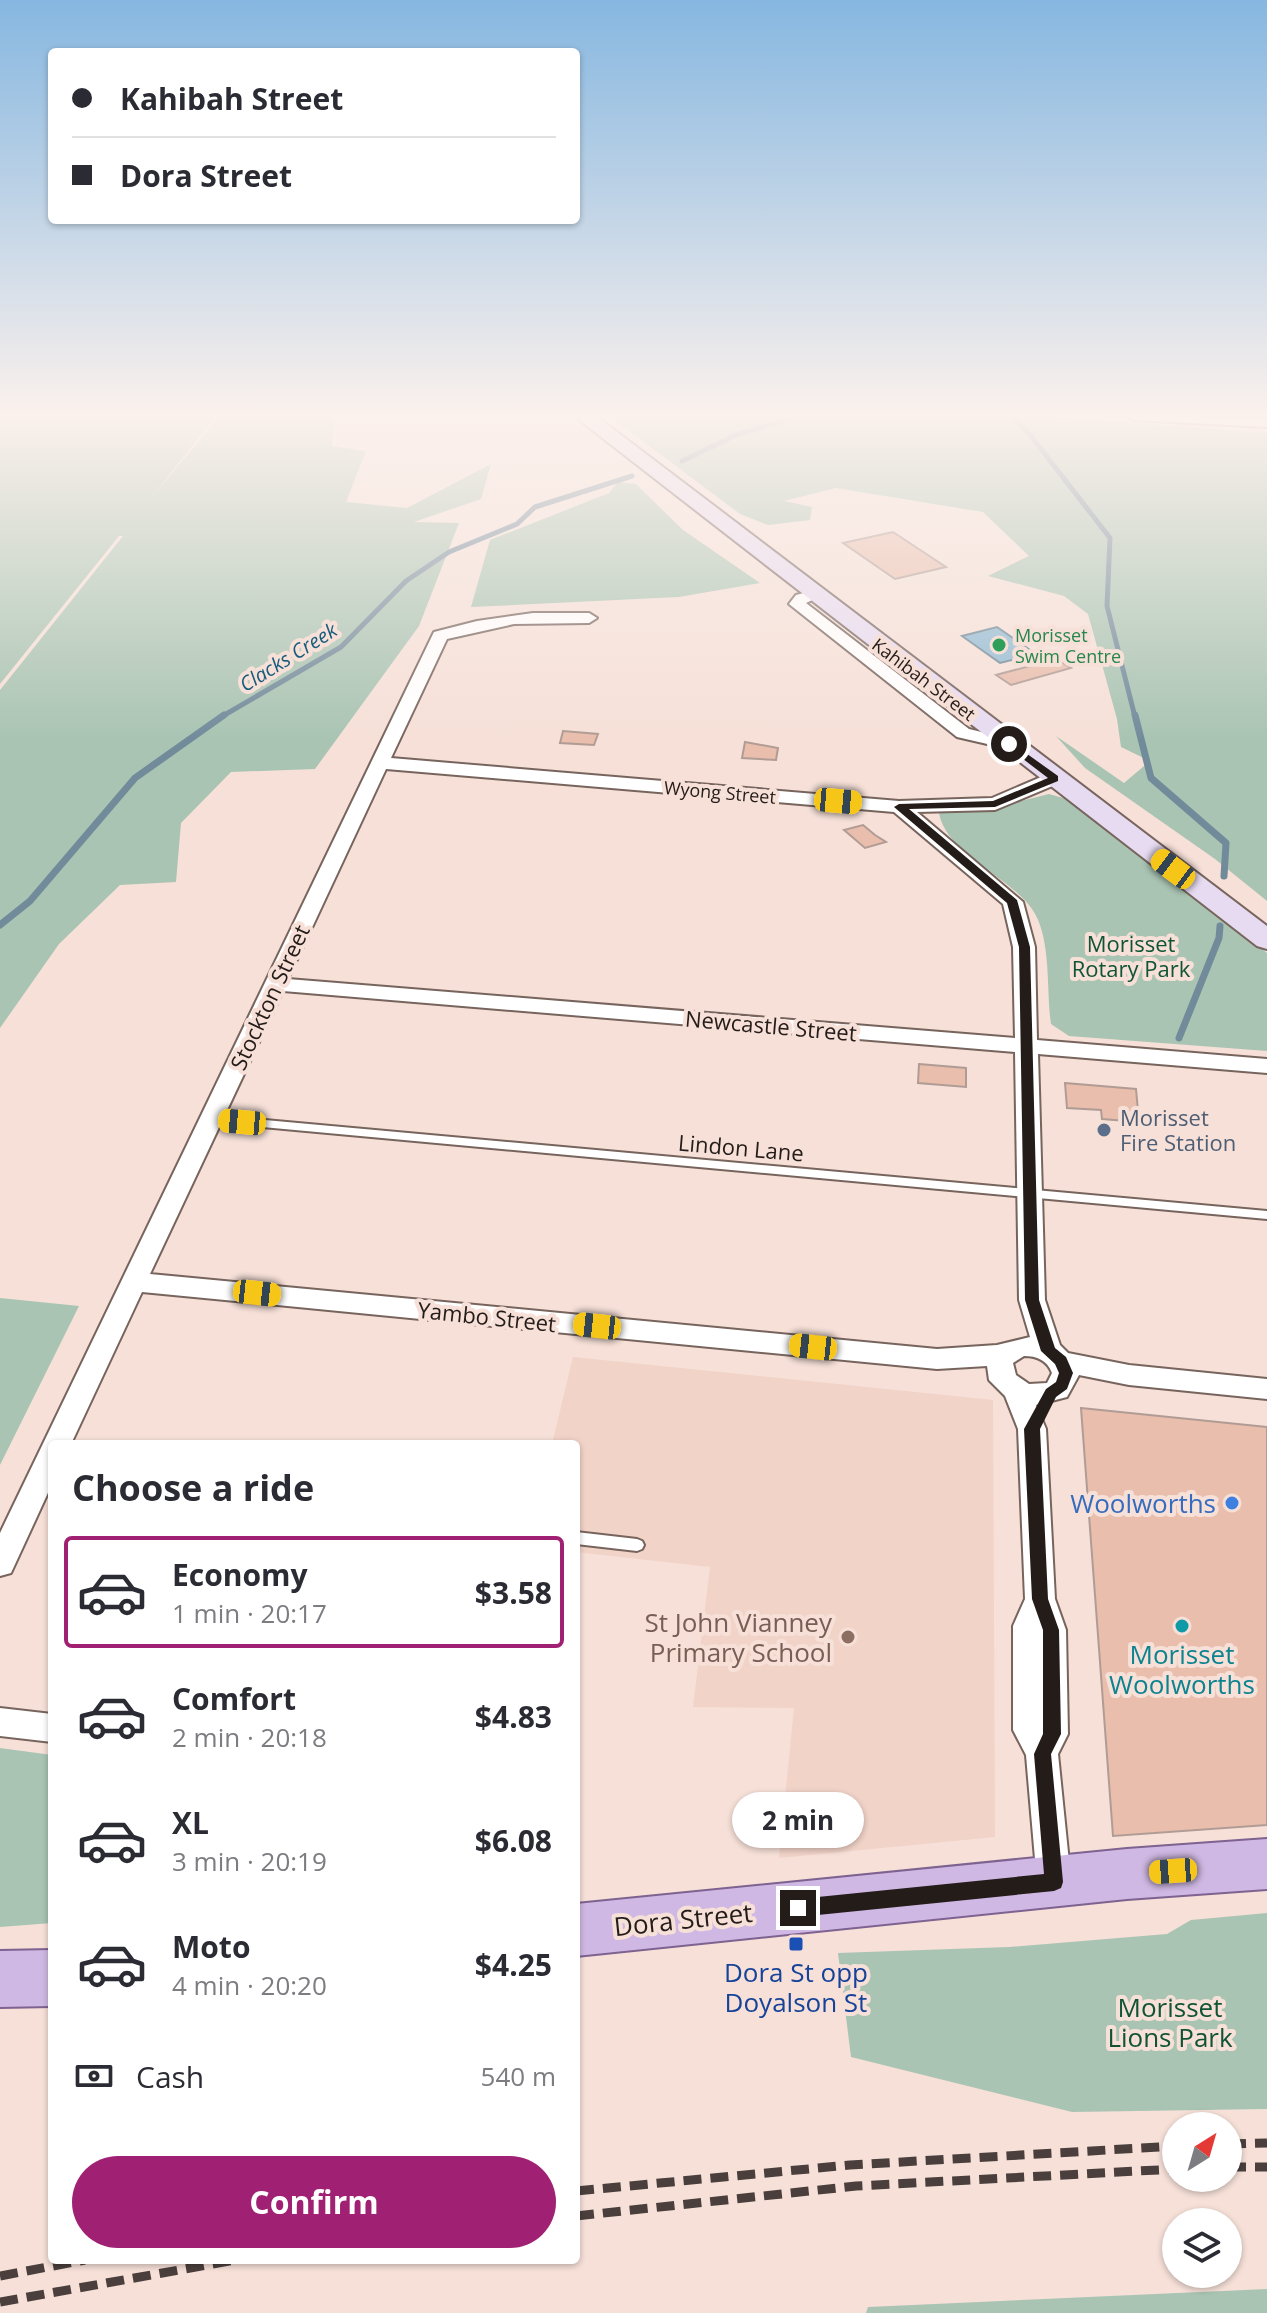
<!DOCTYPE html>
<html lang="en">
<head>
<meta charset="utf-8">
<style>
  :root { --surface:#fff; --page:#f2f2f3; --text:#2b2b33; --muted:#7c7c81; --line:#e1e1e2; --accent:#a02173 }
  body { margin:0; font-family:"Open Sans",sans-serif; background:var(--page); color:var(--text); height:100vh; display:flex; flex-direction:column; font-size:30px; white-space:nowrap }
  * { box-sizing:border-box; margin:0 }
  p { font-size:26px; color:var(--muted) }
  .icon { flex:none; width:44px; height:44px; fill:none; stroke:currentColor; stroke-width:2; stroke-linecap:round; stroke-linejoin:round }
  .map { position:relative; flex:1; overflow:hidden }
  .drawer { position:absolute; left:48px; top:1440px; width:532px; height:824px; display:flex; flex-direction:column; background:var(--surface); border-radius:8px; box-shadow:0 2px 6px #0004 }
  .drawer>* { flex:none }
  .guide { position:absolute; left:48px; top:48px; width:532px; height:176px; border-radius:8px; box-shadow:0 2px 6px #0004; display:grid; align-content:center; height:176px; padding:0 24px; background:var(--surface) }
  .needle { width:52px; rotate:37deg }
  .controls { position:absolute; left:1162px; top:2112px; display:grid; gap:16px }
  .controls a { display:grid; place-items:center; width:80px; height:80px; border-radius:50%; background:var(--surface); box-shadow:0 2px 6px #0004; font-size:40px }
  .end { position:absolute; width:36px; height:36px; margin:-18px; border:10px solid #241c19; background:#fff; box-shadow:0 0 0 4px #fff }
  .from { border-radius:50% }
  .bubble { position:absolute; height:56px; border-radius:28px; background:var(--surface); box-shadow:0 2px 6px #0004; font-size:26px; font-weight:700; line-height:56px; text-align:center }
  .car { position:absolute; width:24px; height:48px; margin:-24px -12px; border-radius:10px; box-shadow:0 0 6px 2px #0007; background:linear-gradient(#f5c518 24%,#345 0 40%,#f5c518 0 76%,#345 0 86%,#f5c518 0) }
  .guide b { display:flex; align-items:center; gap:28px; height:76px; font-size:30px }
  .guide b+b { border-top:2px solid var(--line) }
  .guide i { width:20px; height:20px; background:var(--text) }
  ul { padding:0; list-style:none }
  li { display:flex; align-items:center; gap:24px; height:112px; margin:0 16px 12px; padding:0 8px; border:4px solid transparent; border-radius:8px }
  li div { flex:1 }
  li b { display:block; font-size:30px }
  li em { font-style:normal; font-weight:700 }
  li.active { border-color:var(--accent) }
  li>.icon { width:72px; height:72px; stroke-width:1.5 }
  h2 { padding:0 24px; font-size:36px; line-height:96px }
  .pay { display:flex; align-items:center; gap:20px; height:88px; padding:0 24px; font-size:30px }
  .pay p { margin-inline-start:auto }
  .button { display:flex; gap:16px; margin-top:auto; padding:16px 24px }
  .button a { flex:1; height:92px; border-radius:48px; background:var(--accent); color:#fff; font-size:32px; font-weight:700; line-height:92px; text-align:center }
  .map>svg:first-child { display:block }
</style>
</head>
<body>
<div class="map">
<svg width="1267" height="2313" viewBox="0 0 1267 2313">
  <rect width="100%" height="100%" fill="#f6e0d8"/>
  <path fill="#f1d3c8" d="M573,1357l420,43 2,437 -216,21 15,-150 -101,-1 17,-140 -134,-15v-108h-24z"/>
  <path fill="#a9c4b3" d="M0,416h216l-65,82 69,-82h120l-6,4 -2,26 34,5 -20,51 61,6 84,-44 -10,35 -67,23 45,1 -40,103 -104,143 -84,3 -50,51 -5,59 -56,3 -61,59 -59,84v-338l123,-154h-4l-119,148z
    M609,416h427l231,17v468l-52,-42 -130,-91 -29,-32 68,47 26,-22 -29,-14 -4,-28 -29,-105 -24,-18 -76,-20 41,-20 -46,-44 -147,-24 -52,13 28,6 -2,13 -42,5 -28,-11z
    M618,482l18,2 47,46 77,53 -81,14 -208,10 19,-67 119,-47z
    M1049,794l18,5 200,154v98l-198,-15 -18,-12c-5,-34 1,-87 -19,-115 -22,-32 -86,-56 -93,-96l46,-3z
    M0,1298l79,8 -79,159z
    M0,1748l52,7v168l-52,4z
    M1267,1913v196l-195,3 -221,-55 -13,-104 171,-6 158,-13 24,-14z
    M1267,2289v24h-401l2,-6z"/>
  <path fill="#93bbd3" stroke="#728b9b" stroke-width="2" d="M997,627l39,27 -36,9 -38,-27z"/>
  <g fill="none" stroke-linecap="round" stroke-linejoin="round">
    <path stroke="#728b9b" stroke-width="5" d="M1011,416l16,15 83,107 -3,68 28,111
      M682,461l54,-26 63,-19
      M221,717l120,-70 65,-66 43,-29 68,-28 18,-17 97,-31"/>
    <path stroke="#728b9b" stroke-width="7" d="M1135,715l16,63 75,65 -2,33
      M0,925l30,-24 105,-123 89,-63
      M1179,1038l40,-100 1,-12"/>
  </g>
  <path fill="#e9bead" stroke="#b19c95" stroke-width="2" d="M893,532l53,35 -51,12 -52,-36z
    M1056,659l15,9 -60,17 -15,-10z
    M563,731l35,3 -4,11 -34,-2z
    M745,742l33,6 -2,12 -34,-2z
    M863,825l12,10 11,7 -21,6 -21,-18z
    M919,1064l47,4v19l-48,-4z
    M1065,1083l71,6 3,33 -37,-3 -1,-9 -34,-2z
    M1081,1408l186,19v398l-154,11z"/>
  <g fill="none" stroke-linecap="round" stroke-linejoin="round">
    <g stroke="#77645d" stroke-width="4">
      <path id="lane" d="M211,1115l1056,96v8l-1060,-97 -2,-3 2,-3z
        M576,1532l61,7 5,2 2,4 -2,4 -5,2 -61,-7z"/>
    </g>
    <g stroke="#77645d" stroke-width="4">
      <path id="street" d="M1127,416l140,3v8l-133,-7z
        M815,590l8,5 -17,8 163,126 46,11 3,4 -3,4 -6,1 -52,-12 -168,-133 7,-9z
        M533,613h56l8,5 -8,5 -75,1 -67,15 -56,119 508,43 93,-3 56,-24h14l2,4 -2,4 -67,28 -78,2 106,90 12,45 2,93 230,19v14l-229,-19 7,246 15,45 8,8 61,12 138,14v20l-138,-14 -50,-10 -12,22 -31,8 10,24 9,170 11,31 2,104 -10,20 13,128 -5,11 -12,5 -12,-5 -5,-11 -11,-127 -13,-25v-104l12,-27 -7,-170 -13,-33 -16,-16 -2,-14 -50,3 -795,-77 -71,152h-19v40l-41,89 -11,3v-43l432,-897 2,-4 43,-11zM386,769l508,43 109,92 10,43 2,91 -727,-59zM283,991l732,61 4,248 11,37 -33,8 -60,4 -787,-75zM1024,1356c13,0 23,4 28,17l-5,10 -18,1 -13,-9 -3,-12z
        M0,1708l52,6v28l-52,-6z"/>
    </g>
    <g stroke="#77645d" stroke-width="4">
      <path id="secondary" d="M574,416h22l671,510v23l-10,-3z"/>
    </g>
    <g stroke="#7e6290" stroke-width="4">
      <path id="primary" d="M1267,1839v50l-140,10 -551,57v-52l551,-55z
        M52,1950v56l-52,1v-56z"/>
    </g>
    <use href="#lane" fill="#fff" fill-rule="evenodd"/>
    <use href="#street" fill="#fff" fill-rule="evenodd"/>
    <use href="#secondary" fill="#e7dbf1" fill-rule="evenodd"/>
    <use href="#primary" fill="#cfb8e3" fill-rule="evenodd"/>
    <path stroke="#4a3f3c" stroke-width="9" stroke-dasharray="18 9" stroke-linecap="butt" d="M1228,2144l39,-1
      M1228,2167h39
      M576,2191l274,-26 326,-19
      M576,2216l280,-30 320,-17
      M0,2276l85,-16
      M0,2302l235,-42"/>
  </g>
  <linearGradient id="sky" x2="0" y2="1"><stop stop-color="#86b7e0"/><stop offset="0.56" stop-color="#fbf1ed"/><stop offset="1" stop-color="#fbf1ed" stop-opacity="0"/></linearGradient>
  <rect width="1267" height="740" fill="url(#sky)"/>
  <path fill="#241c19" d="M1009,741l49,35v5l-63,26 -86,2 108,91 13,47 9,353 16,48 11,9 7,16 -6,16 -11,8 -16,32 8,170 11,31 2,104 -10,20 12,128 -2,6 -7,3 -256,26 -7,-3 -3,-6 3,-6 7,-3 246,-25 -10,-120 9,-20v-104l-11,-31 -8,-170 22,-40 10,-7 3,-9 -4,-9 -14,-13 -16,-51 -6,-353 -12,-44 -113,-96 5,-3 94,-3 55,-23 -42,-32z"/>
  <circle fill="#2e9e5b" stroke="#f6e0d8" stroke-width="3" cx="999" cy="645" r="8"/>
  <circle fill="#5c6f8a" stroke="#f6e0d8" stroke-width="3" cx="1104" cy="1130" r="8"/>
  <circle fill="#3f7fe0" stroke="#f6e0d8" stroke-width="3" cx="1232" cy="1503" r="8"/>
  <circle fill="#0f9aa8" stroke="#f6e0d8" stroke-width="3" cx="1182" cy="1626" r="8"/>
  <circle fill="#8d6e63" stroke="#f6e0d8" stroke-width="3" cx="848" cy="1637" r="8"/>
  <rect fill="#1a4fb4" stroke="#f6e0d8" stroke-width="3" x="788" y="1936" width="16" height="16" rx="4"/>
  <g text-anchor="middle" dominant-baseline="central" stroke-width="8" stroke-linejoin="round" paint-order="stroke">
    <g font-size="18" fill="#27864d" stroke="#f6e0d8" text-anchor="start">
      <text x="1015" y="635">Morisset<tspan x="1015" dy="21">Swim Centre</tspan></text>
    </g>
    <g font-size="18" fill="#241c19" stroke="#f6e0d8">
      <text transform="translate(924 679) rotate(37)">Kahibah Street</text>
      <text transform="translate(720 792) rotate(5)">Wyong Street</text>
    </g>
    <g font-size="20" font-style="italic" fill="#185c7d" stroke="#f6e0d8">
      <text transform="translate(288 657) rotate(-32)">Clacks Creek</text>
    </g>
    <g font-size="22" fill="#115435" stroke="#f6e0d8">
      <text x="1131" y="943">Morisset<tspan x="1131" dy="25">Rotary Park</tspan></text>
    </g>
    <g font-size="22" fill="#241c19" stroke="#f6e0d8">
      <text transform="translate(269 997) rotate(-65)">Stockton Street</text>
      <text transform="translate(771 1025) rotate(5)">Newcastle Street</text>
      <text transform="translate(741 1147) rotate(5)">Lindon Lane</text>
      <text transform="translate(487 1316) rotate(6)">Yambo Street</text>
    </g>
    <g font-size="22" fill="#4e5e75" stroke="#f6e0d8" text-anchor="start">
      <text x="1120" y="1117">Morisset<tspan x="1120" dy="25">Fire Station</tspan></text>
    </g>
    <g font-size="26" fill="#366cbe" stroke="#f6e0d8" text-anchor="end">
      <text x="1216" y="1503">Woolworths</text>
    </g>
    <g font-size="26" fill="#785e54" stroke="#f6e0d8" text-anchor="end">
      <text x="832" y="1622">St John Vianney<tspan x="832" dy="30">Primary School</tspan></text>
    </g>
    <g font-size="26" fill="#0d838f" stroke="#f6e0d8">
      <text x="1182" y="1654">Morisset<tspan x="1182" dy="30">Woolworths</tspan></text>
    </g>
    <g font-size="26" fill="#241c19" stroke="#f6e0d8">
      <text transform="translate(683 1919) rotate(-6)">Dora Street</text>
    </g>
    <g font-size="26" fill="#164399" stroke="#f6e0d8">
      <text x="796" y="1972">Dora St opp<tspan x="796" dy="30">Doyalson St</tspan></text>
    </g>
    <g font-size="26" fill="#115435" stroke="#f6e0d8">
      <text x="1170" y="2007">Morisset<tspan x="1170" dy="30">Lions Park</tspan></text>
    </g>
  </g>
</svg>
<div class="controls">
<a><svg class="needle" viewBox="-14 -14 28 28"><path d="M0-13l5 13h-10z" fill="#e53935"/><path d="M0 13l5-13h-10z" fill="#7c7c81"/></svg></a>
<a><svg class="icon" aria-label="layers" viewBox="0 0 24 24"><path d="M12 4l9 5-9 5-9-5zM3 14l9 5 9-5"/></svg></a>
</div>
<i class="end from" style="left:1009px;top:744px"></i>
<i class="end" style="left:798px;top:1908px"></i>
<div class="bubble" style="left:732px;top:1792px;width:132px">2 min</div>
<i class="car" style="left:838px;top:801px;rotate:95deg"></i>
<i class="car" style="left:1173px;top:869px;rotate:307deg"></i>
<i class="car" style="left:242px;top:1122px;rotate:275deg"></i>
<i class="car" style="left:257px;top:1293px;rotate:96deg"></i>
<i class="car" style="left:597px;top:1326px;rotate:276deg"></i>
<i class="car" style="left:813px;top:1347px;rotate:276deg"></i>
<i class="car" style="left:1173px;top:1871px;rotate:266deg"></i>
<div class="guide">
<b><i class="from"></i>Kahibah Street</b>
<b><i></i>Dora Street</b>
</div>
<section class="drawer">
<h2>Choose a ride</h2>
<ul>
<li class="active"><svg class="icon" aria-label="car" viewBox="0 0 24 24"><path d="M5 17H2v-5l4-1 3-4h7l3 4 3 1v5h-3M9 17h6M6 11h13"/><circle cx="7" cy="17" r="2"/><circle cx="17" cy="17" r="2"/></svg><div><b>Economy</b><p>1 min · 20:17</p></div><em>$3.58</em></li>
<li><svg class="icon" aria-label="car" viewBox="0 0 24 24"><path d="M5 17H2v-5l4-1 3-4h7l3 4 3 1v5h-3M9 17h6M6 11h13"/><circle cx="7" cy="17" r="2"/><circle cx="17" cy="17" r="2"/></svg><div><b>Comfort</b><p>2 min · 20:18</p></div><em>$4.83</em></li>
<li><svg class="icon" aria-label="car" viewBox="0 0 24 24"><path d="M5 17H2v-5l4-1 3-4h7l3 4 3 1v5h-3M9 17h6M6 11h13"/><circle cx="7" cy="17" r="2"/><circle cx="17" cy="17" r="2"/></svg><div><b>XL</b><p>3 min · 20:19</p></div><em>$6.08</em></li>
<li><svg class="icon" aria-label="car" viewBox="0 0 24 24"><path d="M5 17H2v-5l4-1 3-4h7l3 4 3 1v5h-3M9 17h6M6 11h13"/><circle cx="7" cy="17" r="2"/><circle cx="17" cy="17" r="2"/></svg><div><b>Moto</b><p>4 min · 20:20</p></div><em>$4.25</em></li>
</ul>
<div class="pay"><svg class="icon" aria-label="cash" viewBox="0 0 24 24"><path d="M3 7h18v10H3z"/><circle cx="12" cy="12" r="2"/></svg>Cash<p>540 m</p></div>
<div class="button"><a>Confirm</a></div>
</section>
</div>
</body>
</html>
